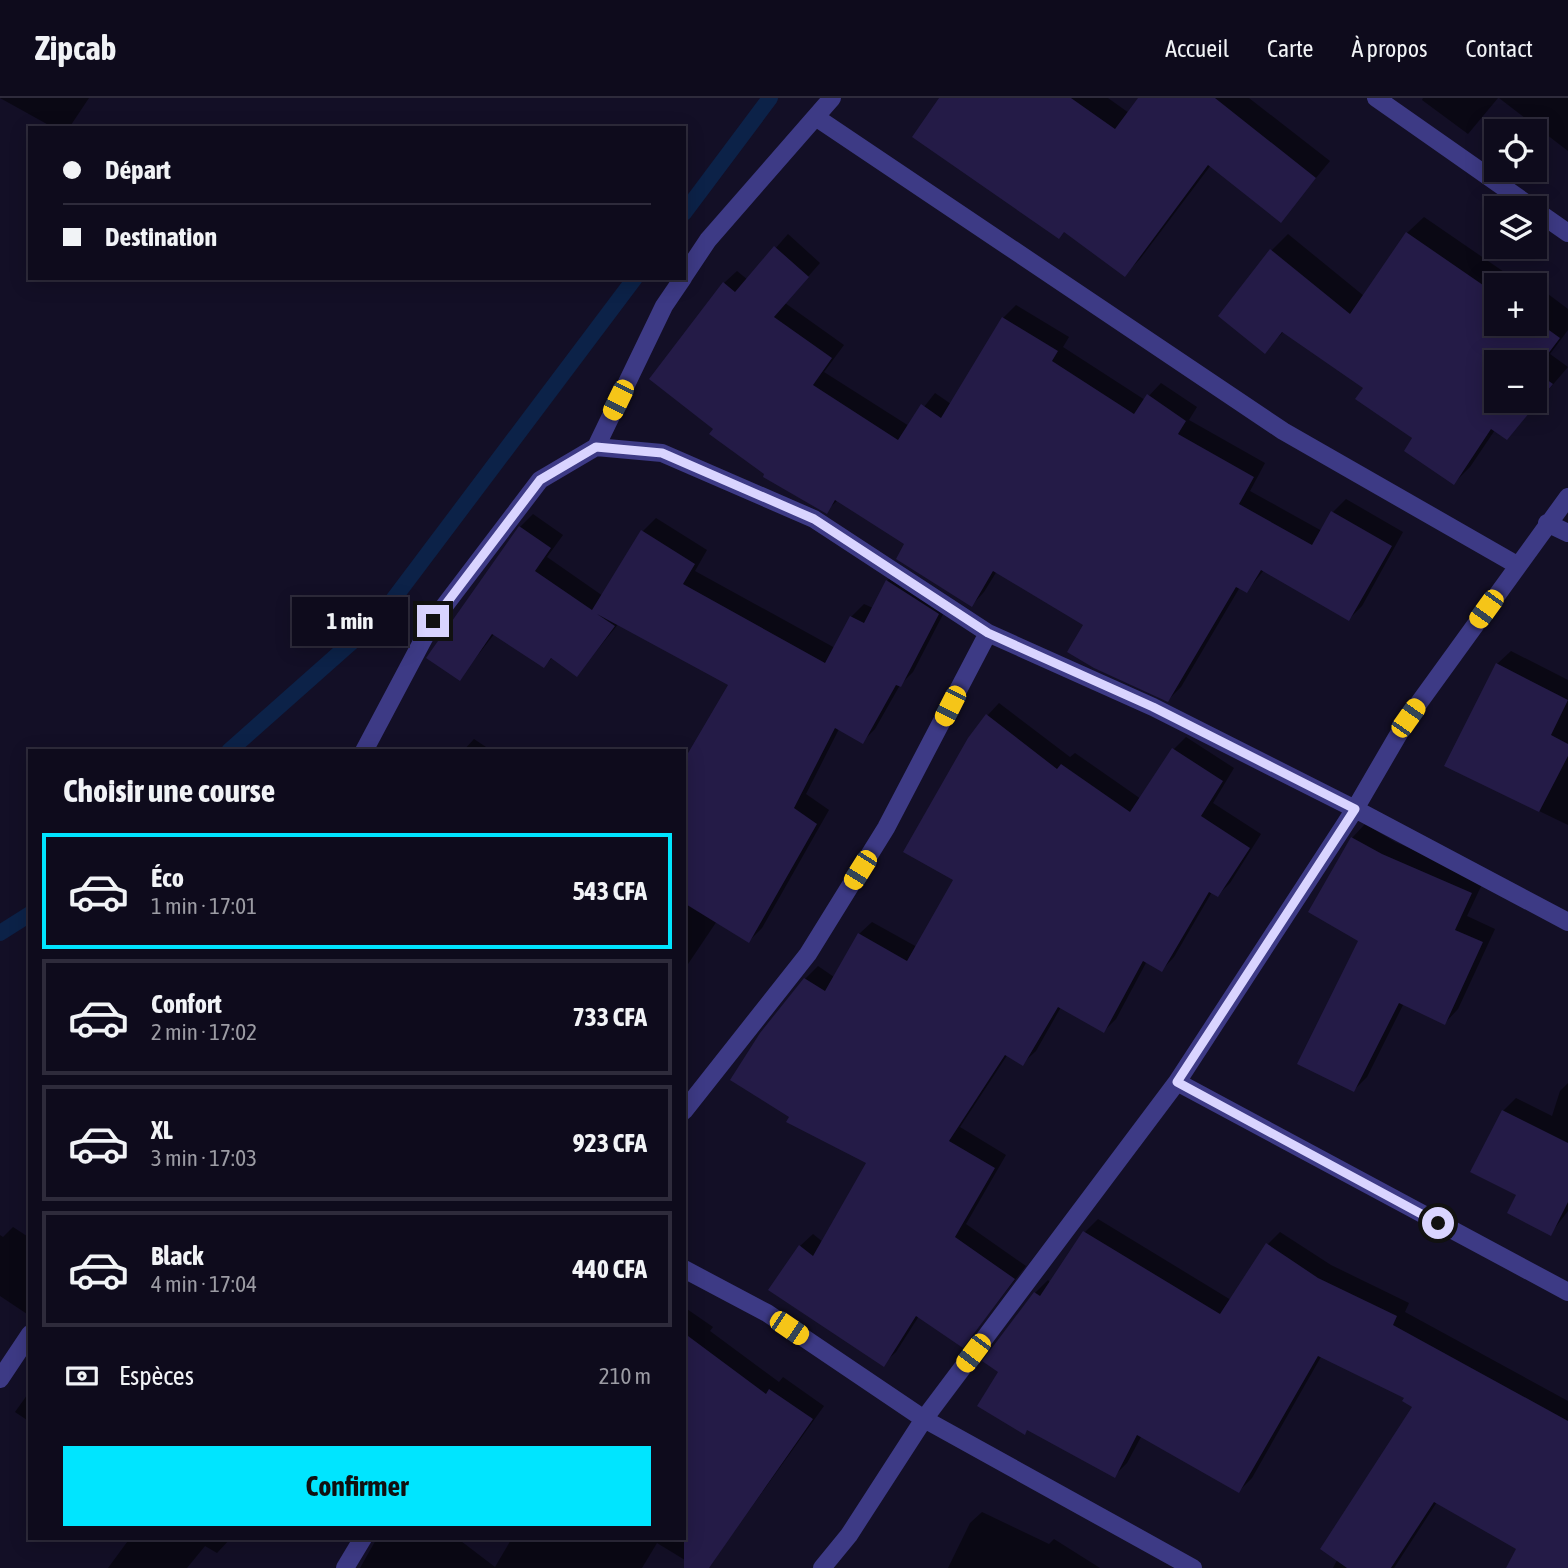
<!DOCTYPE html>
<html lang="fr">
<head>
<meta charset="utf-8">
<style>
  :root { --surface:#0e0b1c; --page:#1c1929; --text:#f1f3f6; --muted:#9b9ba3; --line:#2e2b3b; --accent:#00e5ff }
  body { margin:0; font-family:"Asap Condensed",sans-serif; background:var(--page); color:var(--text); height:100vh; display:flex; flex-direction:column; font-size:26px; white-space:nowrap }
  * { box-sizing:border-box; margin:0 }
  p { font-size:23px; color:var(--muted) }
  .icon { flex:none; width:38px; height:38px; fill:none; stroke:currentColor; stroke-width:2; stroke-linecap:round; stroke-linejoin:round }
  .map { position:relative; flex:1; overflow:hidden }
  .side { position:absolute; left:28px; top:651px; width:658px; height:791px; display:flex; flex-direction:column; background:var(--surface); border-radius:0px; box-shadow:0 4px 18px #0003,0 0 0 2px var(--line) }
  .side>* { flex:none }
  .guide { position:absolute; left:28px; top:28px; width:658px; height:154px; border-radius:0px; box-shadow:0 4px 18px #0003,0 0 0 2px var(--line); display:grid; align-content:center; height:154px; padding:0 35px; background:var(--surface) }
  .fabs { position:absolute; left:1484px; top:21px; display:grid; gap:14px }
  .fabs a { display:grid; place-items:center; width:63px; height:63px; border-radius:0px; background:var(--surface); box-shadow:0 4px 18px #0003,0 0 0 2px var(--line); font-size:35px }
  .end { position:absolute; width:32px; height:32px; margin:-16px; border:9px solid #d9d4ff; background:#111; box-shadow:0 0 0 4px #111 }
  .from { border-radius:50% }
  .bubble { position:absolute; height:49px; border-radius:0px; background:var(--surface); box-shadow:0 4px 18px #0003,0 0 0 2px var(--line); font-size:23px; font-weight:700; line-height:49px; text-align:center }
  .car { position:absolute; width:21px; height:42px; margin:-21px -10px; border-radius:9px; box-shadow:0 0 5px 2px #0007; background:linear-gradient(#f5c518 24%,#345 0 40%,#f5c518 0 76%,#345 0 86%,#f5c518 0) }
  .guide b { display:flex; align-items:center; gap:24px; height:66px; font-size:26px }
  .guide b+b { border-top:2px solid var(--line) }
  .guide i { width:18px; height:18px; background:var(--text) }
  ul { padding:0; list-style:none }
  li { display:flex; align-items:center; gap:21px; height:116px; margin:0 14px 10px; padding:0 21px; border:4px solid var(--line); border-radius:0px }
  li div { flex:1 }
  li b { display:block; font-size:26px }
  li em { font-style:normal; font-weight:700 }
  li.selected { border-color:var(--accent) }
  li>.icon { width:63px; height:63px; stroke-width:1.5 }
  h2 { padding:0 35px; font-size:32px; line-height:84px }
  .pay { display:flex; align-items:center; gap:18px; height:77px; padding:0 35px; font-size:26px }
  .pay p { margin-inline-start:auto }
  .button { display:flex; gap:14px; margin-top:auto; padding:14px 35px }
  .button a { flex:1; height:80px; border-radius:0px; background:var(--accent); color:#111; font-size:28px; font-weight:700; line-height:80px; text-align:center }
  header { display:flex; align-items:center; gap:42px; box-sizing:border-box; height:98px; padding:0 35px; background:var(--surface); border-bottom:2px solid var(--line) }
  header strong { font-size:33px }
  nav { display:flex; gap:38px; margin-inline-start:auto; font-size:24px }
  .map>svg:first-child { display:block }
</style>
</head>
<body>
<header>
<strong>Zipcab</strong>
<nav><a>Accueil</a><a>Carte</a><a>À propos</a><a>Contact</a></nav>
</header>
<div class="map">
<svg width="1568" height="1470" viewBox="0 0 1568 1470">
  <rect width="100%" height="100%" fill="#130f26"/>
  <path fill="#0007" fill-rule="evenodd" d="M0,0h89l-20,30h-15z
    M941,0h167l21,15 12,-15h108l81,63 -49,59 -70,-55 -71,94 -15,15 -60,-44z
    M1423,0h75l-30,36 -46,-34z
    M1499,0h69v53z
    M1424,119l99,68h-27v39h39v-39h-7l4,-3 36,27v21l-18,24 18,13 -61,71 -12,-8 -25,37 -16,16 -89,-95 -81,-57 -19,20 7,-101 16,-16 76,62 43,-63zM1496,264h39v39h-39z
    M788,136l32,29 -35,40 59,42 -20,27 85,54 26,-33 16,11 52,-86 13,-13 53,32 -6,10 82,53 16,-17 36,24 -8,13 76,43 -15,28 72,40 11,-19 13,-13 57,33 -41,74 -13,13 -85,-49 -17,21 -7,-4 -59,100 -13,13 -83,-76 -88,-53 -13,21 -12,13 -66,-62 -68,-43 -12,11 -59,-37 -52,-45 9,-146 13,-12 11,9z
    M533,416l30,21 -16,22 56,39 40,-65 13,-13 51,32 -12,21 140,77 16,-31 13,-13 9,4 14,-27 13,-13 50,33 -37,71 -13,13 -25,44 -13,13 -23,-13 -33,65 23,16 -67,118 -13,13 -32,-20 -33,49v-206l47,-80 -112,-61 -42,52 -24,-18 -9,9 -49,-33 -35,45 60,-151z
    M1511,553l57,29v145l-122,-59 51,-102z
    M999,605l71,54 5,-4 66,46 33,-50 12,-12 48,31 -21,35 48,31 -31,49 -12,12 -6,-3 -38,65 -12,13 -15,-9 -31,58 -12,12 -43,-24 -25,44 -13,12 -15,-9 -48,73 46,28 -40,69 60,42 -63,80 -44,-30 -23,36 -13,12 -83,-118 13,-12 10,8 45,-80 -77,-46 14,-137 13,-13 16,11 25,-43 13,-12 45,25 39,-68 31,-163z
    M474,641l18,12h-29z
    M1365,726l30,18 89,38 -17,36 28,13 -37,80 -13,14 -41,-20 -37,74 -13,13 6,-150 -8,-102z
    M1568,985v128l-17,22 -33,-39 -15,-83 13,-13 36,18 8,-25z
    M1098,1121l133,81 37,-56 12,-12 51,33 78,38 -4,9 163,89v167h-34l-16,-20 -81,-46 -43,66h-61l82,-162 -9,-9 -84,-42 -70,123 -13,13 -97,-56 -15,28 -13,13 -114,-104 35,-79 13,-13 3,3 34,-51z
    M13,1129l17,11v78l-30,-20v-61l3,2z
    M684,1209l29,20 -3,4 69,51 4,-5 41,29 -116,162h-10l-41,-25 -15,25h-282l17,-30h80l38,29 17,-29h172z
    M30,1293v31l-15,-10z
    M982,1414l67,32 5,-5 46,29h-152l22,-45z
    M130,1440h101l-14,15 -12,-7 -18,22h-79z"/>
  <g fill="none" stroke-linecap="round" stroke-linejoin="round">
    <path stroke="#0c2248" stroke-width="16" d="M684,115l86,-115
      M229,653l151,-134 255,-339
      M0,835l30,-19"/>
  </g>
  <path fill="#241b47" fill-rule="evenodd" d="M939,0h132l44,31 23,-31h77l101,80 -35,45 -73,-58 -83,112 -61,-45 -5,7 -147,-102z
    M1406,134l90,62v30h39v-4l25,18 -25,33 18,13 -46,56 -16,-11 -37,56 -50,-34 8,-13 -57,-39 8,-11 -81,-56 -17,22 -47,-38 52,-67 80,65zM1496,264h39v39h-39z
    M774,148l35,31 -35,40 58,41 -19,27 85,55 23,-36 20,14 61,-101 56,34 -6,10 82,53 13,-20 39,27 -8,13 76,43 -15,27 73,41 19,-34 61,35 -43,75 -88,-51 -14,23 -11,-6 -68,115 -74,-34 -27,-16 16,-27 -90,-54 -21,36 -76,-48 8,-15 -69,-44 -8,14 -64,-37 1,-3 -55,-40 4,-5 -64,-50 74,-97 12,10z
    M519,428l32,22 -16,23 57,39 49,-80 54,34 -12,20 142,79 25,-47 14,7 22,-43 53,34 -38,73 -5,-2 -33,59 -28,-16 -41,80 23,16 -68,119 -65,-40v-143l44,-75 -131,-71 18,12 -38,51 -26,-19 -7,10 -52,-34 -32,47 -34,-23z
    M1496,565l72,37 -17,35 17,9v12l-29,56 -95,-46z
    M986,616l71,55 4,-5 69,48 42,-64 51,33 -22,35 49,32 -32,49 -9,-5 -47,80 -19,-11 -39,72 -46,-26 -35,59 -18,-11 -56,86 46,27 -40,69 60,42 -52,69 -47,-32 -32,51 -116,-77 31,-45 14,11 53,-93 -80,-41 3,-5 -59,-37 30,-47 44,-55 21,13 33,-58 49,28 46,-81 -50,-28 65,-114z
    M1351,739l31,17 90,39 -17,37 28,12 -38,83 -46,-22 -45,89 -57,-28 61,-123 -50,-29z
    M1502,1012l66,33v59l-17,34 -44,-23 9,-18 -46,-23z
    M1083,1133l137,83 46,-71 52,35 79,38 -4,9 175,96v147h-62l10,-19 -82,-47 -43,66h-44l-27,-19 92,-142 -10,-6 2,-3 -86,-42 -79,137 -102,-58 -22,43 -88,-48 -2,5 -48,-29 21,-34 -16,-11 52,-69 6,4z
    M684,1235l82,61 3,-5 44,30 -104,149h-25z"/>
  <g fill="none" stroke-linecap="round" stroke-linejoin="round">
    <path stroke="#3d3a85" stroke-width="18" d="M1376,0l157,110
      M817,20l466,313 234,134
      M1535,112l33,23
      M684,178l24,-36 124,-142
      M683,180l-19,28 -68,141 66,6 152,66 174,114 165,74 202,102 213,113
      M1547,425l21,10
      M364,653l69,-130 107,-141 56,-33
      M1177,984l391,210
      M684,1013l124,-157 78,-126 102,-195
      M684,1171l83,44 157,106 269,149
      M0,1281l30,-45
      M345,1470l18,-30
      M822,1470l27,-33 75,-116 253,-337 178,-273 53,-91 160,-221"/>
  </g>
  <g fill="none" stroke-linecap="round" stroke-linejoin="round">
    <path stroke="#d9d4ff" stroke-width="9" d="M433,523l107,-141 56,-33 66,6 152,66 174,114 165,74 202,102 -178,273 261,141"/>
  </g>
</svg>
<div class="fabs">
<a><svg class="icon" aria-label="locate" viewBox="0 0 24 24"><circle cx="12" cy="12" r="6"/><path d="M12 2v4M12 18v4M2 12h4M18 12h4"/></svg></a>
<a><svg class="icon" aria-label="layers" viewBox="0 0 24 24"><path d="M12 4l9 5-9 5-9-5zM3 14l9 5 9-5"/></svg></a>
<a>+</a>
<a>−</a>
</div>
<i class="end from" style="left:1438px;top:1125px"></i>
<i class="end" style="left:433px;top:523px"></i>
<div class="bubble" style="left:292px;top:499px;width:116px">1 min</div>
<i class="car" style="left:618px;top:302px;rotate:206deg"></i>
<i class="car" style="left:1486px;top:511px;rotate:216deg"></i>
<i class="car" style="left:950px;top:608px;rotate:207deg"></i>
<i class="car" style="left:1408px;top:620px;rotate:35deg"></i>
<i class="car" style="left:860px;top:772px;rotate:212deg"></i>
<i class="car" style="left:789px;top:1230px;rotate:124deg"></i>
<i class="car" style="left:973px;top:1255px;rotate:217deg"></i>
<div class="guide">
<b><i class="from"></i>Départ</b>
<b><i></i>Destination</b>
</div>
<section class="side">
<h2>Choisir une course</h2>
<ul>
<li class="selected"><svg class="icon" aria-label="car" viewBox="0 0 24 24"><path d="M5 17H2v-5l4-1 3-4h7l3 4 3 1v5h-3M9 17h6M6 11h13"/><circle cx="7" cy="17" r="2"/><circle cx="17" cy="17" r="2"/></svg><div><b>Éco</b><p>1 min · 17:01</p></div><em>543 CFA</em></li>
<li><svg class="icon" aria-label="car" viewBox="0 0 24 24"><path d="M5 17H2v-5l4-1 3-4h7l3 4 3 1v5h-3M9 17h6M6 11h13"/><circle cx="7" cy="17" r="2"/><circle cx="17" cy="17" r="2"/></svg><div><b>Confort</b><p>2 min · 17:02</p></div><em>733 CFA</em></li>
<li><svg class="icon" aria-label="car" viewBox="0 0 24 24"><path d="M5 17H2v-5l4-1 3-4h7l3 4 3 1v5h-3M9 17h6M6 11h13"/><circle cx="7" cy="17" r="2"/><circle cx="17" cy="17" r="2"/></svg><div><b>XL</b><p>3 min · 17:03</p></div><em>923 CFA</em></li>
<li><svg class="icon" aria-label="car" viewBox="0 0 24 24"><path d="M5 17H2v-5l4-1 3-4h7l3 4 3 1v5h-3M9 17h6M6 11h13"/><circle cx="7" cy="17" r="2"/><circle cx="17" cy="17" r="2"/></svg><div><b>Black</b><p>4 min · 17:04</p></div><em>440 CFA</em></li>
</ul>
<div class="pay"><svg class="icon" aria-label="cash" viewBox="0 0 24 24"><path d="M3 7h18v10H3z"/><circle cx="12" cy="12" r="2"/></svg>Espèces<p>210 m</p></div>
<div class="button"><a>Confirmer</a></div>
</section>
</div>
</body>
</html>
